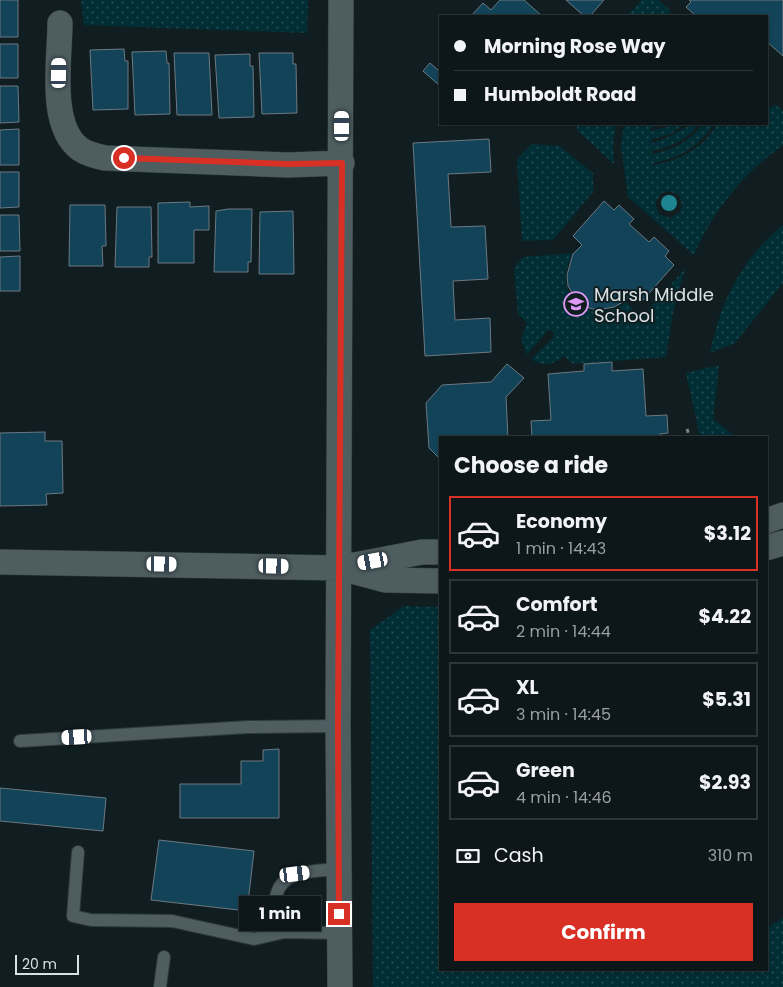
<!DOCTYPE html>
<html lang="en">
<head>
<meta charset="utf-8">
<style>
  :root { --surface:#0d1619; --page:#1b2326; --text:#f1f3f6; --muted:#9a9fa2; --line:#2d3538; --accent:#d93025 }
  body { margin:0; font-family:Poppins,sans-serif; background:var(--page); color:var(--text); height:100vh; display:flex; flex-direction:column; font-size:19px; white-space:nowrap }
  * { box-sizing:border-box; margin:0 }
  p { font-size:16px; color:var(--muted) }
  .icon { flex:none; width:28px; height:28px; fill:none; stroke:currentColor; stroke-width:2; stroke-linecap:round; stroke-linejoin:round }
  .map { position:relative; flex:1; overflow:hidden }
  .details { position:absolute; left:439px; top:436px; width:329px; height:535px; display:flex; flex-direction:column; background:var(--surface); border-radius:0px; box-shadow:0 1px 4px #0004,0 0 0 1px var(--line) }
  .details>* { flex:none }
  .guide { position:absolute; left:439px; top:15px; width:329px; height:110px; border-radius:0px; box-shadow:0 1px 4px #0004,0 0 0 1px var(--line); display:grid; align-content:center; height:110px; padding:0 15px; background:var(--surface) }
  .scale { position:absolute; left:15px; bottom:12px; width:64px; box-sizing:border-box; padding-left:5px; border:2px solid #d8e1e3; border-top:0; font-size:14px; line-height:18px; white-space:nowrap; color:#d8e1e3; -webkit-text-stroke:4px #111e21; paint-order:stroke }
  .end { position:absolute; width:22px; height:22px; margin:-11px; border:6px solid #d93025; background:#fff; box-shadow:0 0 0 2px #fff }
  .from { border-radius:50% }
  .bubble { position:absolute; height:35px; border-radius:0px; background:var(--surface); box-shadow:0 1px 4px #0004,0 0 0 1px var(--line); font-size:16px; font-weight:700; line-height:35px; text-align:center }
  .car { position:absolute; width:15px; height:30px; margin:-15px -8px; border-radius:6px; box-shadow:0 0 4px 1px #0007; background:linear-gradient(#fff 24%,#345 0 40%,#fff 0 76%,#345 0 86%,#fff 0) }
  .guide b { display:flex; align-items:center; gap:18px; height:48px; font-size:19px }
  .guide b+b { border-top:1px solid var(--line) }
  .guide i { width:12px; height:12px; background:var(--text) }
  ul { padding:0; list-style:none }
  li { display:flex; align-items:center; gap:15px; height:75px; margin:0 10px 8px; padding:0 5px; border:2px solid var(--line); border-radius:0px }
  li div { flex:1 }
  li b { display:block; font-size:19px }
  li em { font-style:normal; font-weight:700 }
  li.on { border-color:var(--accent) }
  li>.icon { width:45px; height:45px; stroke-width:1.5 }
  h2 { padding:0 15px; font-size:22px; line-height:60px }
  .pay { display:flex; align-items:center; gap:12px; height:55px; padding:0 15px; font-size:19px }
  .pay p { margin-inline-start:auto }
  .cta { display:flex; gap:10px; margin-top:auto; padding:10px 15px }
  .cta a { flex:1; height:58px; border-radius:0px; background:var(--accent); color:#fff; font-size:20px; font-weight:700; line-height:58px; text-align:center }
  .map>svg:first-child { display:block }
</style>
</head>
<body>
<div class="map">
<svg width="783" height="987" viewBox="0 0 783 987">
  <defs>
    <pattern id="grass-dots" width="8" height="8" patternUnits="userSpaceOnUse" patternTransform="scale(1.25)"><rect width="8" height="8" fill="#002e34"/><path d="M2 2h.1M6 6h.1" fill="none" stroke="#244c51" stroke-width="1.8" stroke-linecap="round"/></pattern>
  </defs>
  <rect width="100%" height="100%" fill="#111e21"/>
  <path fill="url(#grass-dots)" fill-rule="evenodd" d="M81,0h227l-1,33 -223,-8z
    M642,0h16l12,10 -1,6h-42z
    M776,105l7,6v34c-40,29 -70,65 -89,110l-66,-58 -7,-50 3,-23h40l-14,4v3c12,-2 21,-7 34,-7l-13,10 -19,5 -1,4c21,-4 33,-19 48,-19 -12,16 -28,23 -47,27v3c22,-4 38,-13 51,-30h11c-15,22 -34,34 -60,39v2c27,-5 49,-17 63,-41h49v-15zM668,191l11,4 3,11 -2,6 -10,6 -11,-4 -4,-11 7,-10z
    M577,124h39l-3,21 1,19 -37,-34z
    M532,144l27,2 34,27v19l-40,48 -31,1 -5,-82z
    M783,225v58l-48,60 -25,10c10,-51 32,-95 73,-128z
    M573,253c-3,7 -7,15 -7,23 -1,34 36,44 60,26l15,15 44,-48 -12,43 -7,45 -93,7 -9,-8c-11,9 -21,11 -33,3l22,-21 1,-6 -6,-2 -21,25 -6,-16 6,-16 -9,-9 -4,-46 9,-11z
    M719,365l-6,54 23,18h-36l-14,-64z
    M404,606l36,1v363h326v-41l17,-11v69h-410l-3,-357z"/>
  <path fill="#124358" stroke="#6c7981" d="M0,0h18v37h-18z
    M500,0h24l18,16h-71l12,-13 8,7z
    M566,0h38l-14,16h-6z
    M689,0h94v56l-17,-15v-25h-70l-10,-9 5,-5z
    M0,44h18v34h-18z
    M124,49l1,12h3v48l-35,1 -3,-60z
    M166,51l1,12h2l1,51 -35,1 -3,-63z
    M174,53h35l3,62h-35z
    M259,53h34v11h3l1,49 -35,1z
    M250,54v12h3l1,51 -35,1 -4,-63z
    M430,63l8,7 2,-3v19l-17,-15z
    M0,86h18l1,36 -19,1z
    M19,129v36h-19v-35z
    M489,139l2,33 -43,2 3,53 34,-1 3,53 -35,2 2,39 35,-2 1,34 -66,4 -12,-213z
    M0,172h19v35l-19,1z
    M604,201l10,9 5,-5 15,14 -5,5 20,18 5,-5 15,14 -4,5 9,9 -31,35 -9,-9 -9,10 -11,6 -17,3 -11,-3 -10,-8 -8,-13 -1,-11 6,-21 9,-9 -9,-9z
    M190,202v5l19,-1v24h-15v33h-36v-60z
    M70,205h35l1,41h-4l1,20h-34z
    M117,207h34l1,50h-3v10h-34z
    M228,209h24l-1,53h-3v10h-34l2,-61z
    M293,211l1,63h-35l1,-62z
    M0,215h19l1,36h-20z
    M20,256v35h-20v-34z
    M612,362v9l31,-2 3,47 21,-1 1,18 -8,1v4h-128l-1,-17 20,-1 -3,-46 36,-3v-7z
    M507,364l17,14 -18,19 2,41h-68v21l-11,-11 -3,-45 16,-18 49,-3z
    M45,432v9h17l1,52 -17,1 1,11 -47,1v-73z
    M279,749v69h-99v-34h61v-23h22v-11z
    M0,788l106,10 -3,33 -103,-10z
    M159,840l95,11 -7,60 -96,-11z"/>
  <g fill="none" stroke-linecap="round" stroke-linejoin="round">
    <g stroke="#30383a" stroke-width="14">
      <path id="lane" d="M20,741l228,-14 90,-1
        M78,852l-5,64 18,4 81,1 82,18 31,-7
        M339,869c-20,2 -55,0 -62,24 -3,8 -1,19 -2,27l10,12 54,1
        M160,987l4,-30"/>
    </g>
    <g stroke="#30383a" stroke-width="26">
      <path id="street" d="M60,23c0,35 -12,103 20,126 7,5 16,7 25,9l183,7 54,-2
        M766,521l17,-6
        M766,548l17,-5
        M0,562l339,6 83,-16h18
        M344,569l41,11 55,1
        M340,987l-2,-261 3,-726"/>
    </g>
    <path stroke="#788385" stroke-width="3" stroke-dasharray="4 2.5" stroke-linecap="butt" d="M687,429l3,9"/>
    <use href="#lane" stroke="#4d5d60" stroke-width="12"/>
    <use href="#street" stroke="#4d5d60" stroke-width="25"/>
  </g>
  <circle fill="#1e8492" cx="669" cy="203" r="8"/>
  <g fill="none" stroke-linecap="round" stroke-linejoin="round">
    <path stroke="#d93025" stroke-width="6" d="M124,158l164,6 54,-1 -4,563 1,188"/>
  </g>
  <defs>
    <g id="school-ring" transform="scale(1.25)"><circle r="9.5" fill="#111e21" stroke="#dd99f3" stroke-width="1.5"/><path d="M0-5L7-2L0 1L-7-2ZM-4 1L0 2.5L4 1V4Q0 6-4 4Z" fill="#dd99f3"/></g>
  </defs>
  <g fill-rule="evenodd">
    <use href="#school-ring" x="576" y="304"/>
  </g>
  <g text-anchor="middle" dominant-baseline="central" stroke-width="4" stroke-linejoin="round" paint-order="stroke">
    <g font-size="18" fill="#d8e1e3" stroke="#111e21" text-anchor="start">
      <text x="594" y="294">Marsh Middle<tspan x="594" dy="21">School</tspan></text>
    </g>
  </g>
</svg>
<div class="scale">20 m</div>
<i class="end from" style="left:124px;top:158px"></i>
<i class="end" style="left:339px;top:914px"></i>
<div class="bubble" style="left:239px;top:896px;width:82px">1 min</div>
<i class="car" style="left:59px;top:73px;rotate:1deg"></i>
<i class="car" style="left:342px;top:126px;rotate:0deg"></i>
<i class="car" style="left:373px;top:561px;rotate:260deg"></i>
<i class="car" style="left:162px;top:564px;rotate:91deg"></i>
<i class="car" style="left:274px;top:566px;rotate:91deg"></i>
<i class="car" style="left:77px;top:737px;rotate:267deg"></i>
<i class="car" style="left:295px;top:874px;rotate:83deg"></i>
<div class="guide">
<b><i class="from"></i>Morning Rose Way</b>
<b><i></i>Humboldt Road</b>
</div>
<section class="details">
<h2>Choose a ride</h2>
<ul>
<li class="on"><svg class="icon" aria-label="car" viewBox="0 0 24 24"><path d="M5 17H2v-5l4-1 3-4h7l3 4 3 1v5h-3M9 17h6M6 11h13"/><circle cx="7" cy="17" r="2"/><circle cx="17" cy="17" r="2"/></svg><div><b>Economy</b><p>1 min · 14:43</p></div><em>$3.12</em></li>
<li><svg class="icon" aria-label="car" viewBox="0 0 24 24"><path d="M5 17H2v-5l4-1 3-4h7l3 4 3 1v5h-3M9 17h6M6 11h13"/><circle cx="7" cy="17" r="2"/><circle cx="17" cy="17" r="2"/></svg><div><b>Comfort</b><p>2 min · 14:44</p></div><em>$4.22</em></li>
<li><svg class="icon" aria-label="car" viewBox="0 0 24 24"><path d="M5 17H2v-5l4-1 3-4h7l3 4 3 1v5h-3M9 17h6M6 11h13"/><circle cx="7" cy="17" r="2"/><circle cx="17" cy="17" r="2"/></svg><div><b>XL</b><p>3 min · 14:45</p></div><em>$5.31</em></li>
<li><svg class="icon" aria-label="car" viewBox="0 0 24 24"><path d="M5 17H2v-5l4-1 3-4h7l3 4 3 1v5h-3M9 17h6M6 11h13"/><circle cx="7" cy="17" r="2"/><circle cx="17" cy="17" r="2"/></svg><div><b>Green</b><p>4 min · 14:46</p></div><em>$2.93</em></li>
</ul>
<div class="pay"><svg class="icon" aria-label="cash" viewBox="0 0 24 24"><path d="M3 7h18v10H3z"/><circle cx="12" cy="12" r="2"/></svg>Cash<p>310 m</p></div>
<div class="cta"><a>Confirm</a></div>
</section>
</div>
</body>
</html>
